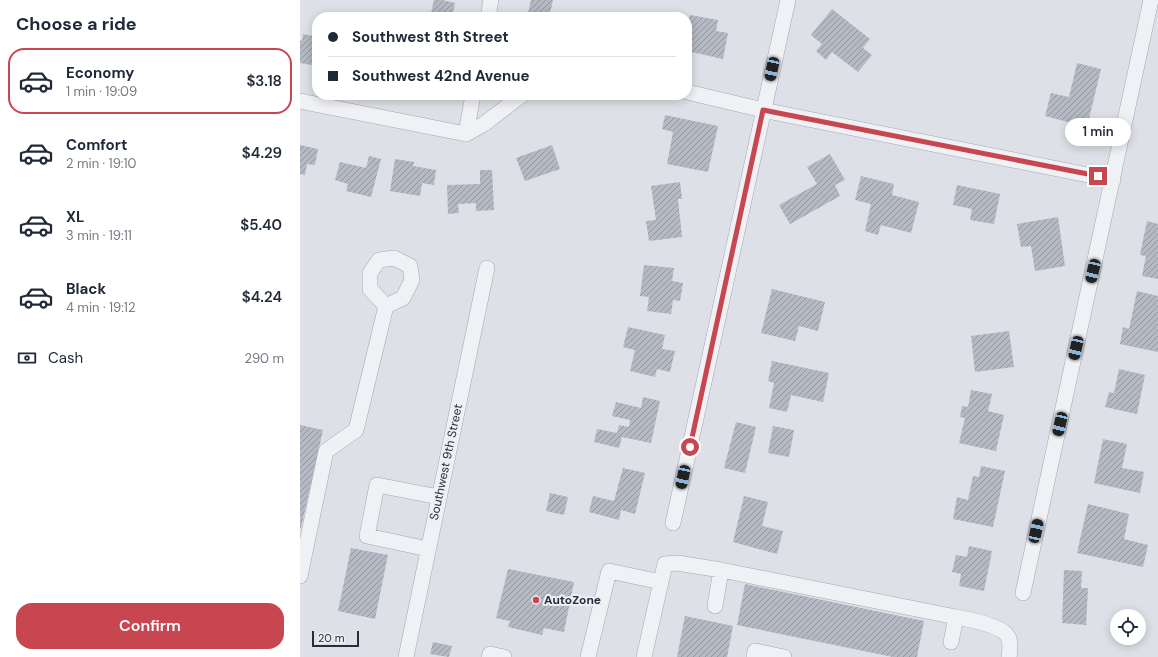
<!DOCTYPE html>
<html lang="en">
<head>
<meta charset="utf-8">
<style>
  :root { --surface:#fff; --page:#f2f2f3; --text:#1f2937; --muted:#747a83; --line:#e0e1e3; --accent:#c74650 }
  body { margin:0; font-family:"DM Sans",sans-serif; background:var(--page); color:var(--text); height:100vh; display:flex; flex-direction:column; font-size:15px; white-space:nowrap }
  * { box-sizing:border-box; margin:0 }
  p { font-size:13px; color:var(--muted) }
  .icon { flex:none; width:22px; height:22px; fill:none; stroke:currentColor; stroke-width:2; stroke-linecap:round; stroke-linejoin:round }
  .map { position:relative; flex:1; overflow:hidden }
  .panel { display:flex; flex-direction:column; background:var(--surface); width:300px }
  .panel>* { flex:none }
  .hud { position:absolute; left:12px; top:12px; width:380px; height:88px; border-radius:16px; box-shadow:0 2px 10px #0003; display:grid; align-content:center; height:88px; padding:0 16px; background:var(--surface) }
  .fabs { position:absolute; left:810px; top:609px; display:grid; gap:8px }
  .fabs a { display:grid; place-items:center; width:36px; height:36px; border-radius:50%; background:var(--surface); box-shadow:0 2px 10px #0003; font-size:20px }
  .scale { position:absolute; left:12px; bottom:10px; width:47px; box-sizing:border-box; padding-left:4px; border:2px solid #272d3c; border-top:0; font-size:11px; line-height:14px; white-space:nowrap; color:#272d3c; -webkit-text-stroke:3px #eceff4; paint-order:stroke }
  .end { position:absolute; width:18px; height:18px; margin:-9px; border:5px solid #c74650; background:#fff; box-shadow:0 0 0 2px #fff }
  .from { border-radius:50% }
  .bubble { position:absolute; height:28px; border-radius:14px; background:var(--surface); box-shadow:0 2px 10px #0003; font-size:13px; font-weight:600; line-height:28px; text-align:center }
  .car { position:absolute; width:12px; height:24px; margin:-12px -6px; border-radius:5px; box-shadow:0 0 3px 1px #0007; background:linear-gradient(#222 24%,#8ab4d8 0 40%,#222 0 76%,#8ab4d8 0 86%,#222 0) }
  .hud b { display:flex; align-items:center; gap:14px; height:38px; font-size:15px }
  .hud b+b { border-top:1px solid var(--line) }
  .hud i { width:10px; height:10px; background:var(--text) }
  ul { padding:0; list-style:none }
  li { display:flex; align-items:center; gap:12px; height:66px; margin:0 8px 6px; padding:0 8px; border:2px solid transparent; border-radius:16px }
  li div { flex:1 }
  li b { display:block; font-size:15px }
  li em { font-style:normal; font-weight:600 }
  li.selected { border-color:var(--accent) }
  li>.icon { width:36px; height:36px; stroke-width:1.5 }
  h2 { padding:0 16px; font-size:18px; line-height:48px }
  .pay { display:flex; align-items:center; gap:10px; height:44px; padding:0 16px; font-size:15px }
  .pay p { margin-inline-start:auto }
  .action { display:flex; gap:8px; margin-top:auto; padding:8px 16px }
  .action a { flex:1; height:46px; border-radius:16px; background:var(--accent); color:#fff; font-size:16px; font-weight:600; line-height:46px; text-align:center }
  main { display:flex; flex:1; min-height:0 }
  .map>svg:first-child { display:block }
</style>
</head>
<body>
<main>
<section class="panel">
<h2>Choose a ride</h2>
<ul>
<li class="selected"><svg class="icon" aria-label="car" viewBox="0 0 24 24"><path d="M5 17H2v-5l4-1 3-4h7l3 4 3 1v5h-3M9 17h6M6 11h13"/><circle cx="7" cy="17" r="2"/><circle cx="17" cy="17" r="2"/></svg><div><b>Economy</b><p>1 min · 19:09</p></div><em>$3.18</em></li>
<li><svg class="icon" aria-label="car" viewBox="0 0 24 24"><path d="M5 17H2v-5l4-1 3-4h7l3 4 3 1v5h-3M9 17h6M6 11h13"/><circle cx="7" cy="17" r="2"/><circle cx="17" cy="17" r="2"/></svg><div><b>Comfort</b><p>2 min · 19:10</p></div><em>$4.29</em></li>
<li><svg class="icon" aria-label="car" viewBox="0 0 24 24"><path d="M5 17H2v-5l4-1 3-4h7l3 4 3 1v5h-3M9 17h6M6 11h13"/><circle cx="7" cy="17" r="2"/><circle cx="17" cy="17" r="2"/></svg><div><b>XL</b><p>3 min · 19:11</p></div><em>$5.40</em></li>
<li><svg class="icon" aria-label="car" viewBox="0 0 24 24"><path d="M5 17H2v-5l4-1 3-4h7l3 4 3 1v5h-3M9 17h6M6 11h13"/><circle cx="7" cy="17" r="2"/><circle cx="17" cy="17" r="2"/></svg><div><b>Black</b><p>4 min · 19:12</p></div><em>$4.24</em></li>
</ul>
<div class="pay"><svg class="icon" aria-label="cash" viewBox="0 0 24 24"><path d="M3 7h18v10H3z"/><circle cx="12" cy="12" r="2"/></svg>Cash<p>290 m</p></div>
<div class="action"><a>Confirm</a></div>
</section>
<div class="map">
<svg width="858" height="657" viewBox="0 0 858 657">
  <defs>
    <pattern id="building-hatch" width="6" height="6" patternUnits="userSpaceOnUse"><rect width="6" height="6" fill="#b5b9c3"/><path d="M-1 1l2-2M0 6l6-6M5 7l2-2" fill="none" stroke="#9397a0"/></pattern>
  </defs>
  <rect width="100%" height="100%" fill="#dde0e6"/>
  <path fill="url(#building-hatch)" d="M134,0h8l13,3 -3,14h-22z
    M231,0h22l-3,13 14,4h-37z
    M532,9l38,30 -7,9 9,7 -14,17 -26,-20 -6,8 -10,-9 6,-7 -11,-9z
    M390,15l28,5 -2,11 12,2 -5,26 -36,-8v-28h1z
    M3,34l14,3v29l-17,-3v-23l2,1z
    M777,63l24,6 -14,58 -42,-11 6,-23 18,4z
    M365,115l53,11 -10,46 -41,-8 6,-32 -11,-3z
    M0,145l18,4 -3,16 -8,-1 -2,11 -5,-1z
    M252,145l8,24 -35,12 -9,-23z
    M530,154l15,26 -10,5 5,11 -50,28 -11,-19 38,-21 -10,-17z
    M69,156l12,3 -10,38 -25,-6 2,-7 -13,-4 5,-18 26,6z
    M95,159l19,3 -1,4 23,4 -2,15 -12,-2 -2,13 -30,-5z
    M180,170h12l2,40 -18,1v-8l-18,1 1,9 -11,1 -1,-29 33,-1z
    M561,176l33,8 -2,11 27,7 -8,31 -30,-8 -3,10 -13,-4 6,-27 -16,-4z
    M380,182l2,17h-4l4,38 -33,4 -3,-20 10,-1 -5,-34z
    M657,185l43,9 -6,30 -24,-4 2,-11 -19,-4z
    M758,217l7,49 -30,5 -4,-25 -10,1 -4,-23z
    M847,221l11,3v55l-16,-3 4,-20 -6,-1z
    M344,265l30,3 -2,13 11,2 -3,18 -7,-1 -2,14 -24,-3 2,-14 -9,-1z
    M472,289l53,13 -7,29 -19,-5 -4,15 -34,-8z
    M837,291l21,5v56l-38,-8 3,-17 6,2z
    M328,327l37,8 -3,14 13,2 -5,21 -13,-3 -2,8 -25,-6 5,-21 -12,-3z
    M709,331l5,36 -39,5 -4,-36z
    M472,361l57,12 -6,29 -32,-7 -4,17 -18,-4 5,-25 -6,-2z
    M819,369l26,6 -8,39 -32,-7 4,-15 5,1z
    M671,390l21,4 -4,17 16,4 -8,36 -37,-8 6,-25 -5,-1 2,-11 6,1z
    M343,397l17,4 -9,42 -29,-6 -3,11 -25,-6 3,-13 20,4 2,-8 10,2 1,-7 -18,-4 4,-14 25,6z
    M436,422l20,5 -11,46 -21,-5z
    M0,425l23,5 -22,98h-1z
    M473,426l21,4 -5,27 -21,-4z
    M803,439l24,5 -5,24 22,4 -4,21 -46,-10z
    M681,466l24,5 -12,56 -40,-8 4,-22 11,3 5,-24 6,1z
    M323,468l22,5 -10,41 -14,-4 -2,10 -30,-8 4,-16 21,5z
    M250,493l18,4 -4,18 -18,-4z
    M444,496l24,6 -6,24 21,5 -6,23 -44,-12z
    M788,504l41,10 -5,25 24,6 -5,22 -66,-14z
    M669,546l23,5 -8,40 -25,-5 2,-12 -9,-2 4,-17 11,2z
    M51,548l37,7 -13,64 -37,-8z
    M208,569l66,13 -10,50 -20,-4 -2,7 -34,-8 2,-6 -14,-3z
    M764,570l18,1 -1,17h7l-2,37 -24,-2z
    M445,584l179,37 -7,36h-24l-156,-32z
    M385,616l48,10 -6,31h-50z
    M133,642l19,4 -3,11 -19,-3z"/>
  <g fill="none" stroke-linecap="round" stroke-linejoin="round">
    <g stroke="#a3a7b0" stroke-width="16">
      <path id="minor" d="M188,17l3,-17
        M387,92l76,18 350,70
        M0,101l166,33 18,-10 38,-29
        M166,134l7,-39
        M94,258l16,8 2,14 -9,18 -17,8 -16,-17v-16l9,-13z
        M373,523l115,-523
        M128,549l-61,-13 10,-51 62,12
        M0,576l26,-125 30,-21 30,-124
        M723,593l128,-593
        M415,606l6,-36 235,47
        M651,642l5,-25c11,2 41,8 49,16 7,6 5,16 4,24
        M106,657l81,-389
        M189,657l1,-3 14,3
        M288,657l21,-86 52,11
        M344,657l21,-93 12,-1 44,7
        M454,657l1,-6 29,6"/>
    </g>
    <use href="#minor" stroke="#eff1f5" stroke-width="15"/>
  </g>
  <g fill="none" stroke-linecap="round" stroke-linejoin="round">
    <path stroke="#c74650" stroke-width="5" d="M390,447l73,-337 335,66"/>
  </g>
  <circle fill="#c74650" stroke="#eceff4" stroke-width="1.5" cx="236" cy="600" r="4"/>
  <g text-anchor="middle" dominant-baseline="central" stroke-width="4" stroke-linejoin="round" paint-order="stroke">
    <g font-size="12" fill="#272d3c" stroke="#eceff4">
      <text transform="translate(146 462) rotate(-78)">Southwest 9th Street</text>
    </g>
    <g font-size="12" font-weight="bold" fill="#272d3c" stroke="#eceff4" text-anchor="start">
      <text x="244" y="600">AutoZone</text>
    </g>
  </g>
</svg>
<div class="fabs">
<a><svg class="icon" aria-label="locate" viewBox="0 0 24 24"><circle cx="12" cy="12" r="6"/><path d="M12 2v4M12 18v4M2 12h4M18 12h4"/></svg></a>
</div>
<div class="scale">20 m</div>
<i class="end from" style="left:390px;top:447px"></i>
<i class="end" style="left:798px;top:176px"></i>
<div class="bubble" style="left:765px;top:118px;width:66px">1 min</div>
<i class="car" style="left:472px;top:69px;rotate:192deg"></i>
<i class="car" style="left:793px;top:271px;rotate:193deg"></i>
<i class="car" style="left:776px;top:348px;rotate:193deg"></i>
<i class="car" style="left:760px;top:424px;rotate:193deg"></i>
<i class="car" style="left:383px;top:477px;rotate:192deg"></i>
<i class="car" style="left:736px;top:531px;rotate:12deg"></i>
<div class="hud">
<b><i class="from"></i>Southwest 8th Street</b>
<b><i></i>Southwest 42nd Avenue</b>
</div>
</div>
</main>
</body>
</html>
